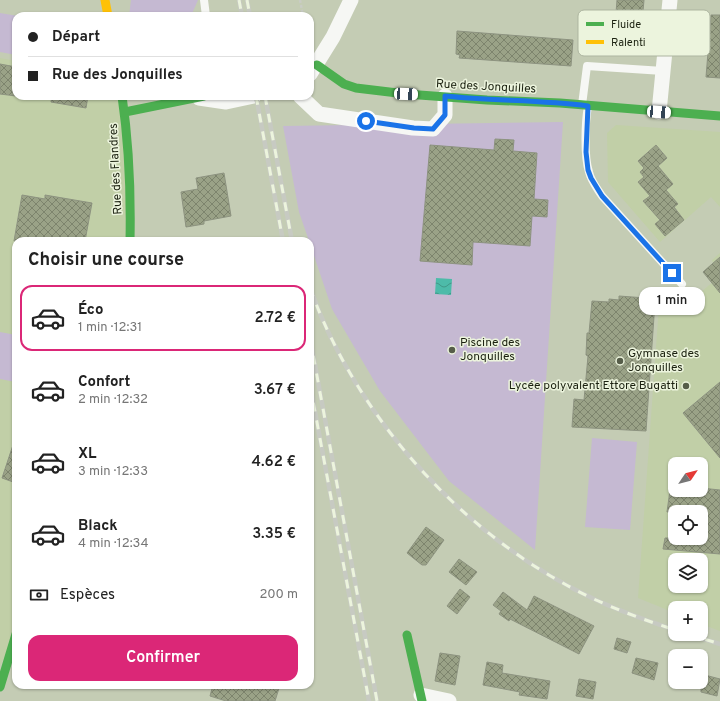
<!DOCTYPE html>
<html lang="fr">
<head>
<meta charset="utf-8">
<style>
  :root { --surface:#fff; --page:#f2f2f2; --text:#222; --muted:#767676; --line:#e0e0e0; --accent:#db2777 }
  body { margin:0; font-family:Overpass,sans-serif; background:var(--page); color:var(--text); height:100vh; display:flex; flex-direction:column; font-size:15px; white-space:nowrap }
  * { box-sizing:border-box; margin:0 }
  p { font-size:13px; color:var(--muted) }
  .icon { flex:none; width:22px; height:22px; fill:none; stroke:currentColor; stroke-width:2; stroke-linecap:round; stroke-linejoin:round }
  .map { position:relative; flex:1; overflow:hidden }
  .drawer { position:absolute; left:12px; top:237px; width:302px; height:452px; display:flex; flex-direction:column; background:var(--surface); border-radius:12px; box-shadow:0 1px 3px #0004 }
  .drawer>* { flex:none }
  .top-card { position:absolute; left:12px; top:12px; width:302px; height:88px; border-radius:12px; box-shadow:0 1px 3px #0004; display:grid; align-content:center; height:88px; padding:0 16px; background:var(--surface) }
  .needle { width:26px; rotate:55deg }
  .tools { position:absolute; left:668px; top:457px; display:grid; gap:8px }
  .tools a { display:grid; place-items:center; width:40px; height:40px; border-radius:8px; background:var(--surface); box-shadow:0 1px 3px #0004; font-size:20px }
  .end { position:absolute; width:18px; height:18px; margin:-9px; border:5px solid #1a73e8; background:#fff; box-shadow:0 0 0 2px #fff }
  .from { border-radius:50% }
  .bubble { position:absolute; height:28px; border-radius:12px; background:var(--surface); box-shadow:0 1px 3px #0004; font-size:13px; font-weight:600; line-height:28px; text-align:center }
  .car { position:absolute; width:12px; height:24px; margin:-12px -6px; border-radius:5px; box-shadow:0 0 3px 1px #0007; background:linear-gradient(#fff 24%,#345 0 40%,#fff 0 76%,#345 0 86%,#fff 0) }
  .top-card b { display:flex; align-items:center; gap:14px; height:38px; font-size:15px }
  .top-card b+b { border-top:1px solid var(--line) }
  .top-card i { width:10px; height:10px; background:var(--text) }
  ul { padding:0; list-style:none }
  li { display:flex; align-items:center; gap:12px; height:66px; margin:0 8px 6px; padding:0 8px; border:2px solid transparent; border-radius:12px }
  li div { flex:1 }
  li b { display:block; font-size:15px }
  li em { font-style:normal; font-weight:600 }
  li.current { border-color:var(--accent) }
  li>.icon { width:36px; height:36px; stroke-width:1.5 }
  h2 { padding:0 16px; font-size:18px; line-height:48px }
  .pay { display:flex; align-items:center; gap:10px; height:44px; padding:0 16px; font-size:15px }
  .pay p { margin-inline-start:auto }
  .button { display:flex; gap:8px; margin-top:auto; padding:8px 16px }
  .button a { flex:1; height:46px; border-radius:12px; background:var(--accent); color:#fff; font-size:16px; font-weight:600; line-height:46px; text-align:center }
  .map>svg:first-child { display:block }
</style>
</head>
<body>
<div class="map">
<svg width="720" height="701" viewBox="0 0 720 701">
  <defs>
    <pattern id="water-waves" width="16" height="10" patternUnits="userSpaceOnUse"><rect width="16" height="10" fill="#4dbba9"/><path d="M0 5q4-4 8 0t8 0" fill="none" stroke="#3f9888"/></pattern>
    <pattern id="building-cross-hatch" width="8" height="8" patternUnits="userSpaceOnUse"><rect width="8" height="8" fill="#9aa287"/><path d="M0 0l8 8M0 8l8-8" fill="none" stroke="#7d846d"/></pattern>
  </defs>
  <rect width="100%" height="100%" fill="#c4ccb4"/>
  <path fill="#c1cfa7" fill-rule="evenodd" d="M0,58l16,3v35h106l8,145h-114v393l-16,32z
    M616,125l104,7v75l-9,-10 -51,45 -52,-60 -1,-49z
    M720,253v378l-19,-7v-16h-26v5l-37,-15 21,-292 24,2 25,-22 4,-3 -9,-11 10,-9 -1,-3zM675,464h26v26h-26zM675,512h26v26h-26zM675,560h26v26h-26z"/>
  <path fill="#c5b9d2" d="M131,0h67l-7,16h-62z
    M0,13l18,3h-2v39l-16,-3z
    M563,122l-28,428 -86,-69 -69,-90 -48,-82 -22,-65v-3h-1l-10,-29 -16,-86z
    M0,332l16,3v47l-16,-3z
    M592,438l45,4 -7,88 -45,-3z"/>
  <path fill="url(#water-waves)" d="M436,278l16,1 -1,16 -16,-1z"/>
  <path fill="url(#building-cross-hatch)" stroke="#8d9380" d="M617,0h27l-4,45 -23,-1v-4l-3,-1z
    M711,15h9v63l-14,-1z
    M457,31l116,9 -2,26 -112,-8 1,-3 -4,-1z
    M0,64l16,3v29l-16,-2z
    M52,96h36l-2,12 -35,-6z
    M495,139l19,1 -1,11 24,2 -3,46 14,1 -1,17 -15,-1 -2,30 -57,-4 -1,23 -52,-4 10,-116 64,5z
    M656,145l11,13 -9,8 15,18 -7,6 12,14 -4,3 10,13 -19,16 -10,-12 5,-4 -17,-19 7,-5 -12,-14 6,-5 -4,-5 4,-4 -6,-7z
    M224,173l7,43 -27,5v3l-18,3 -5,-35 17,-3 -2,-11z
    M22,195l23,4v-4l47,8 -7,38h-71z
    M720,257v36l-17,-21z
    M619,296l27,2v3l9,1 -9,129 -74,-4 2,-28 10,1 4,-44 -2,-1 1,-22h2l3,-32 17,1v-3l10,1z
    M720,382v76l-37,-45z
    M14,442h2v41l-14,-5z
    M701,488l19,2v64l-57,-5 2,-11h36v-26h-34l3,-22h31z
    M426,527l18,13 -18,25h-4l-15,-12z
    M459,559l18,13 -11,13 -17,-13z
    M460,589l10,8 -13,17 -10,-8z
    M503,592l24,18 7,-14 60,30 -15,28 -69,-35 -1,2 -10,-7 2,-3 -8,-6z
    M617,638l14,4 -4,11 -13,-4z
    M440,653l20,3 -5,29 -20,-4z
    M636,658l22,5 -4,17 -22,-7z
    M487,662l16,3 -1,8 48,8 -3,18 -28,-4 1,-3 -37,-7z
    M701,674l19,5 -3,17 -16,-4z
    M579,679l17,3 -3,17 -17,-3z
    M213,685h67l-5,16h-49l-16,-5z"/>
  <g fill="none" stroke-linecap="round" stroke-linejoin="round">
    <path stroke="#c9ccc4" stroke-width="2.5" stroke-dasharray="3 2" stroke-linecap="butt" d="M300,0l3,16"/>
    <path stroke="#f6f7f4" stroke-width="8" d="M204,0l2,16
      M582,105l5,-39 76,5
      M588,106c-3,17 -4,50 1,66 2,9 8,16 13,24l80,88"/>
    <path stroke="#f6f7f4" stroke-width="15" d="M310,74l23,-37 18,-37
      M300,96l19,18 94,14 20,1 12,-14v-19
      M199,98l27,4 28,-6
      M659,112l11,-112
      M421,695l28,6"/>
    <path stroke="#4caf50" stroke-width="9" d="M317,65l27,19 12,4 50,6 81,6 73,3 160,13
      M122,96c7,48 9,96 8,145
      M125,112l79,-16
      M407,635l15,66
      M0,687l16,-53"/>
    <path stroke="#ffc107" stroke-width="9" d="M105,0l3,16"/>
    <g stroke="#c7cac2" stroke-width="4.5">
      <path id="rail" d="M239,0l3,16
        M247,0l3,16
        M256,96l27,145
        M265,96l27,145
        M310,288c48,133 157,252 286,312 26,12 52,21 79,30
        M310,338l67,363
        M310,385l59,316
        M688,634l32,10"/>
    </g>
    <use href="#rail" stroke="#ecf4dd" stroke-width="3" stroke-dasharray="9" stroke-linecap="butt"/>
  </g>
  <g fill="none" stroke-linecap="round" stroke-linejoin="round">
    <path stroke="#1a73e8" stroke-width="5" d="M366,121l48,7 19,1 12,-14v-19c48,5 95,4 143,10l-2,46 2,18 3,8 11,18 70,77"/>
  </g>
  <g fill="#565d49" stroke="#ecf4dd" stroke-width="1.5">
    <circle cx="452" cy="350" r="4"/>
    <circle cx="620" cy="361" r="4"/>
    <circle cx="686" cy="386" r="4"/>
  </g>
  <g text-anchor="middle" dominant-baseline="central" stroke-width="3" stroke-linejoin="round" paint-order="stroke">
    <g font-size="12" fill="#1b2110" stroke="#ecf4dd">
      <text transform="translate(486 87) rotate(3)">Rue des Jonquilles</text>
      <text transform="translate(116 169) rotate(-93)">Rue des Flandres</text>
    </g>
    <g font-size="12" fill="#1b2110" stroke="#ecf4dd" text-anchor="start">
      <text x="460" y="343">Piscine des<tspan x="460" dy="14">Jonquilles</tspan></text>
      <text x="628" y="354">Gymnase des<tspan x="628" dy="14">Jonquilles</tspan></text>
      <text x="678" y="386" text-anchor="end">Lycée polyvalent Ettore Bugatti</text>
    </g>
  </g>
  <rect x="578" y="10" width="132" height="46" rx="6" fill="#ecf4dd" stroke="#adb5a0" stroke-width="1"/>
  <rect x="586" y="22" width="18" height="4" fill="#4caf50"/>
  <rect x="586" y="40" width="18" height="4" fill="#ffc107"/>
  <g font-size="11" fill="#1b2110">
    <text x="611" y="28">Fluide</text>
    <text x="611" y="46">Ralenti</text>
  </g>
</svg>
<div class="tools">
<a><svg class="needle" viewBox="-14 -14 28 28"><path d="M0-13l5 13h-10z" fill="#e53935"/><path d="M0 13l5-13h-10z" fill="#767676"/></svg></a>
<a><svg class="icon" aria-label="locate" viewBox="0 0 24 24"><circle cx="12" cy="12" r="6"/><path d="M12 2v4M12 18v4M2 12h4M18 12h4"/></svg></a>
<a><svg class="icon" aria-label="layers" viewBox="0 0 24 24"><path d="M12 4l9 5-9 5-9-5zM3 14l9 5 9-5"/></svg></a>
<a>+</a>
<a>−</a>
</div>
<i class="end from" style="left:366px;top:121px"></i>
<i class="end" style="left:672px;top:273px"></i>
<div class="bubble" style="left:639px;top:287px;width:66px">1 min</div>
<i class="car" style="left:406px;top:94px;rotate:93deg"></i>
<i class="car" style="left:659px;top:112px;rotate:94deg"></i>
<div class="top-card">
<b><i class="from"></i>Départ</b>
<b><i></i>Rue des Jonquilles</b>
</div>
<section class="drawer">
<h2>Choisir une course</h2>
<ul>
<li class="current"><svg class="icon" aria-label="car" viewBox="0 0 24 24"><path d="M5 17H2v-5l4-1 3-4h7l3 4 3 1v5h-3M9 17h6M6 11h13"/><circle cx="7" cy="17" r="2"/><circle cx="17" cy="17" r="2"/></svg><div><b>Éco</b><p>1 min · 12:31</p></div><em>2.72 €</em></li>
<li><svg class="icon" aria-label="car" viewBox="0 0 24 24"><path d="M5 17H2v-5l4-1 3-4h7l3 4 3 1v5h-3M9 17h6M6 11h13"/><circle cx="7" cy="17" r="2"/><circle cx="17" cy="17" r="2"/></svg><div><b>Confort</b><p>2 min · 12:32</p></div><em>3.67 €</em></li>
<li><svg class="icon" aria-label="car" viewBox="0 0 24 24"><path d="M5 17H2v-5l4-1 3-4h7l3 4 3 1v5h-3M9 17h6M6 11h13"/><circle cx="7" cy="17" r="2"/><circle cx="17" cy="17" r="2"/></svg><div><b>XL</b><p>3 min · 12:33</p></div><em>4.62 €</em></li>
<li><svg class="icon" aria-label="car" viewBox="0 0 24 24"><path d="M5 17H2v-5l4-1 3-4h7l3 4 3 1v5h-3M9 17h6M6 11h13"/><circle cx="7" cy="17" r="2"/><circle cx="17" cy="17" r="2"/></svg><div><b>Black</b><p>4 min · 12:34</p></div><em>3.35 €</em></li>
</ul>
<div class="pay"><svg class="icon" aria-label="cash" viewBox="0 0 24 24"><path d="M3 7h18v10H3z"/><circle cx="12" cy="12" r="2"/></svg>Espèces<p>200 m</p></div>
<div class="button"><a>Confirmer</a></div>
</section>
</div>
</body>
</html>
